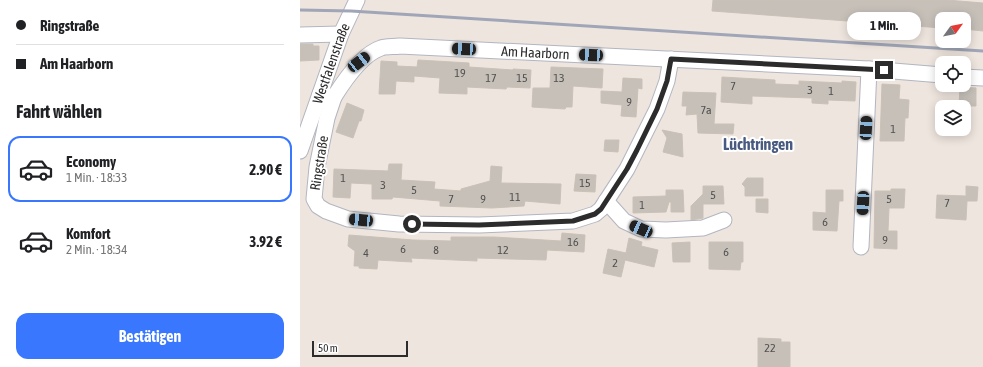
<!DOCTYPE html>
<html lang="de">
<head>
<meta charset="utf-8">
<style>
  :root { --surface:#fff; --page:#f6f6f6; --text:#202124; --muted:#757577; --line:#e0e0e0; --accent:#3a77ff }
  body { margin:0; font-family:"Asap Condensed",sans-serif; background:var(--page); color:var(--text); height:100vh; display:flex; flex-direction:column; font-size:15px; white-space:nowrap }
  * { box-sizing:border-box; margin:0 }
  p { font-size:13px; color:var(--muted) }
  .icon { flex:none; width:22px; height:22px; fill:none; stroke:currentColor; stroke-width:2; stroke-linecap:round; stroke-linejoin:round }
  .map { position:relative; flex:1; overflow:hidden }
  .details { display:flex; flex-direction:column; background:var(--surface); width:300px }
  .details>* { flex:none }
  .banner { display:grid; align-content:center; height:88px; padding:0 16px; background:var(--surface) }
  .needle { width:26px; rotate:57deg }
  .fabs { position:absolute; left:635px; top:12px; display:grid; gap:8px }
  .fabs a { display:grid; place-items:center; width:36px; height:36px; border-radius:8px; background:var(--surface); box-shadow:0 2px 10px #0003; font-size:20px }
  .scale { position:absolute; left:12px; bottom:10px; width:96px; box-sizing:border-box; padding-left:4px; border:2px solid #2c2c2c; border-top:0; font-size:11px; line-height:14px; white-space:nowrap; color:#2c2c2c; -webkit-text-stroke:3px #fff; paint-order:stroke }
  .end { position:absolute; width:18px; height:18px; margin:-9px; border:5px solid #2c2c2c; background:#fff; box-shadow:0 0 0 2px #fff }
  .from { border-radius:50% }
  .bubble { position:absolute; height:28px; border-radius:12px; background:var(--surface); box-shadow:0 2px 10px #0003; font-size:13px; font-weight:700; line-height:28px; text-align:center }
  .car { position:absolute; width:12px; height:24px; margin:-12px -6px; border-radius:5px; box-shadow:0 0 3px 1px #0007; background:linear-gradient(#222 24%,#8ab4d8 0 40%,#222 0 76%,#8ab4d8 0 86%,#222 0) }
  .banner b { display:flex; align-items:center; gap:14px; height:38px; font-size:15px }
  .banner b+b { border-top:1px solid var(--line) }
  .banner i { width:10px; height:10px; background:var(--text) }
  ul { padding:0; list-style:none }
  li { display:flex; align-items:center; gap:12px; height:66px; margin:0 8px 6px; padding:0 8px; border:2px solid transparent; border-radius:12px }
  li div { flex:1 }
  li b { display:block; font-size:15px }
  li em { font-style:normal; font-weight:700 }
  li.current { border-color:var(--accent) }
  li>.icon { width:36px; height:36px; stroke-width:1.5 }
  h2 { padding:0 16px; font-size:18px; line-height:48px }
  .primary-button { display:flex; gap:8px; margin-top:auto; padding:8px 16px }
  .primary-button a { flex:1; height:46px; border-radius:12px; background:var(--accent); color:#fff; font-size:16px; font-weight:700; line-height:46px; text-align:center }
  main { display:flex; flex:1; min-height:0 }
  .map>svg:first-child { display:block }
</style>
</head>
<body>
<main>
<section class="details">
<div class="banner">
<b><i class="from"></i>Ringstraße</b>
<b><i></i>Am Haarborn</b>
</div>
<h2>Fahrt wählen</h2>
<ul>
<li class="current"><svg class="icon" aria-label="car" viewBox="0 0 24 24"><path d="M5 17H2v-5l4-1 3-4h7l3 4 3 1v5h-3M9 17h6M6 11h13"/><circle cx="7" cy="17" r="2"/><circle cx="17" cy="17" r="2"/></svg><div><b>Economy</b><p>1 Min. · 18:33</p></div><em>2.90 €</em></li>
<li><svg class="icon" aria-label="car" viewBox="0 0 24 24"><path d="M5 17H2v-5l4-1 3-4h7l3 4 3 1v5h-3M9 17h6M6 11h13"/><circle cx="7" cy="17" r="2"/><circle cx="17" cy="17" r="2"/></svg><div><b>Komfort</b><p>2 Min. · 18:34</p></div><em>3.92 €</em></li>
</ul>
<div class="primary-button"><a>Bestätigen</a></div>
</section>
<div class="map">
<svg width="683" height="367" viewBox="0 0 683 367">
  <rect width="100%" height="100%" fill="#eee5de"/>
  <path fill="#c6c0b9" stroke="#cac1b7" d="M413,0h234l36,3v28l-19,-2v-10h-22v9l-230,-17z
    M0,44h13v2h6v14l-19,1z
    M118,60l51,3v4l44,3v-1l18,1 -1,18 -23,-1 -1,2 -39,-2v7l-28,-1 1,-15 -26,-2v6l-18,-1 -1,13h-16l2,-33 16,1v4l20,1z
    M251,67l52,2 -1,19 -29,-2 -1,21h-6l-1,2 -33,-2 1,-19h17z
    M422,77l53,3v4l24,1v-4l43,2v-2l14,1 -1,19 -27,-1v4l-16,-1v-5l-60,-2v8l-31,-2z
    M323,78l19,1v10l-4,-1 -2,29 -15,-1 1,-11 -21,-2v-12l21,1z
    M582,84l18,1 -1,14 10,1 -1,18h-3l-1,23h-24z
    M660,87l16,1v18h-17z
    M383,92l33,1 -2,31h20l-1,10 -35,-1 -1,-19 -11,1 1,-9h-5z
    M47,103l17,7 -3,11h-2l-6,17 -17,-6z
    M362,130l20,4 1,23 -20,-5 4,-14z
    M305,140h14l-1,12 -14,-1z
    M89,164h13l-1,16 34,2 -1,7 27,2v-2l29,-8 1,-15 11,1 -1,16 60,1 -1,20 -35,-3 -1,5 -32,2 -52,-2v-5l-47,-4 -1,2h-20v-15l-21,-1 -1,15 -17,-1 1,-28 54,2z
    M276,174l20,1 -1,17 -21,-1z
    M447,178h16v18h-18v-9l-3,-3z
    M403,186h20l1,18h-21v14l-12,2v-14l12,-12z
    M666,186l12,1 -1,14h-10l-1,19 -30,-2 1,-23 29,1z
    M591,189h14l-1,19h-15l-1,23h9v18l-23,-1 1,-57h16z
    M366,190h17l1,22h-13v-10h-2l-3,10 -33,1v-16l33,-1z
    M526,190h17v11h-4l-2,30 -24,-1v-18l13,1z
    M456,199h12v14l-12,-1z
    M262,233l23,2 -1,17 -37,-2 -1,10 -69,-2v3l-66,-3 1,4 -34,-2 -1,9 -18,-1v-2h-5l1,-15 -7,-5 1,-11 64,5 38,1v-4h43l67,4z
    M329,238l13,4 -1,4 17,4 -4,17 -29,-7 -4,17 -18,-4 5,-24 18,4z
    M390,242v20h-17l-1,-19z
    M409,242h34v20h-2l-1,8 -31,-1z
    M458,338l23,1v3h9v25h-32z"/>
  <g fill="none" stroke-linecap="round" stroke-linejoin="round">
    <g stroke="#b2b6c0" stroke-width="17">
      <g id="street">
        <path d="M0,35l41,-1"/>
        <path d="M664,77l19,1"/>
        <path id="s1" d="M20,94l14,3c10,-16 28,-43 47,-49 5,-2 13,-1 19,-2l469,23 73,6"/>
        <path d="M34,97l-7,21 -10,49 -3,32 4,7 8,5 22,8 51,5 80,1 94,-4 22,-7 6,-5 26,-40 30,-60 10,-28 4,-22"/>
        <path id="s2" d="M0,151l41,-117 16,-34"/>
        <path d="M306,201l18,20 17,8 25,1 37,-2 21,-8"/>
        <path d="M561,247l8,-178"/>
      </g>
    </g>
    <use href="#street" stroke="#fff" stroke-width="15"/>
    <path stroke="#a0a6b7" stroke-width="3" d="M0,10l51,1 632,40"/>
  </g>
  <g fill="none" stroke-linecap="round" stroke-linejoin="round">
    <path stroke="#2c2c2c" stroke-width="5" d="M112,224l67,1 94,-4 22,-7 6,-5 26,-40 10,-19 20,-41 10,-28 4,-22 213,11"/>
  </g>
  <g text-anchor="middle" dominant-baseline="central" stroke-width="4" stroke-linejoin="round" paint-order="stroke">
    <g font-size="12" fill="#52514f">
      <text x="160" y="73">19</text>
      <text x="191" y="78">17</text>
      <text x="222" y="78">15</text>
      <text x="259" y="78">13</text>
      <text x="433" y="86">7</text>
      <text x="510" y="90">3</text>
      <text x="531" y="91">1</text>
      <text x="329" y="102">9</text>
      <text x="406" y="110">7a</text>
      <text x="593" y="129">1</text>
      <text x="43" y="178">1</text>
      <text x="285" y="183">15</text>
      <text x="83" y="185">3</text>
      <text x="114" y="190">5</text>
      <text x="413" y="195">5</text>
      <text x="215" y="197">11</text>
      <text x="151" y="199">7</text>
      <text x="183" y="199">9</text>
      <text x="589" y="199">5</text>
      <text x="647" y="203">7</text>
      <text x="342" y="205">1</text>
      <text x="525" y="222">6</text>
      <text x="585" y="240">9</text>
      <text x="273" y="242">16</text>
      <text x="103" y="249">6</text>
      <text x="136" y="250">8</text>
      <text x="203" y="250">12</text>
      <text x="426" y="252">6</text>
      <text x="66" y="253">4</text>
      <text x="315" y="263">2</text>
      <text x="470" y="348">22</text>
    </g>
    <g font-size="14" fill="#2c2c2c" stroke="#fff">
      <text stroke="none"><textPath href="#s1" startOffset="238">Am Haarborn</textPath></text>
      <text stroke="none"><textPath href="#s2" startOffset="93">Westfalenstraße</textPath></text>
      <text transform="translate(19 163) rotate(-81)">Ringstraße</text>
    </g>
    <g font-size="16" font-weight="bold" fill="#495a80" stroke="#fff">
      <text x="458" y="144">Lüchtringen</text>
    </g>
  </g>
</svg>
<div class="fabs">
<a><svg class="needle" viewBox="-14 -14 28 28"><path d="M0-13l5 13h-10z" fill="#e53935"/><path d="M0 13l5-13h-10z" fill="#757577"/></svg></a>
<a><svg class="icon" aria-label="locate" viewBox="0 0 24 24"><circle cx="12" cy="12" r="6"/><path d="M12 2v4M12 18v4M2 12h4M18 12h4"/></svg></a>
<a><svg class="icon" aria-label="layers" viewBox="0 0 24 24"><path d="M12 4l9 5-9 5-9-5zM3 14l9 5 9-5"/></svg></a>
</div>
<div class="scale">50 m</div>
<i class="end from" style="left:112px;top:224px"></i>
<i class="end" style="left:584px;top:70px"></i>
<div class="bubble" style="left:547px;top:12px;width:74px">1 Min.</div>
<i class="car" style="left:164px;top:49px;rotate:273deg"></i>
<i class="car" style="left:291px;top:55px;rotate:273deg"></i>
<i class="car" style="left:59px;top:62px;rotate:52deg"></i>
<i class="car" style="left:566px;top:128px;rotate:3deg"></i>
<i class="car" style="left:563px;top:203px;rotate:183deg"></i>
<i class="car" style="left:61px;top:220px;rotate:275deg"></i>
<i class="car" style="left:341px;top:229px;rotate:294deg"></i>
</div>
</main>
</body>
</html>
